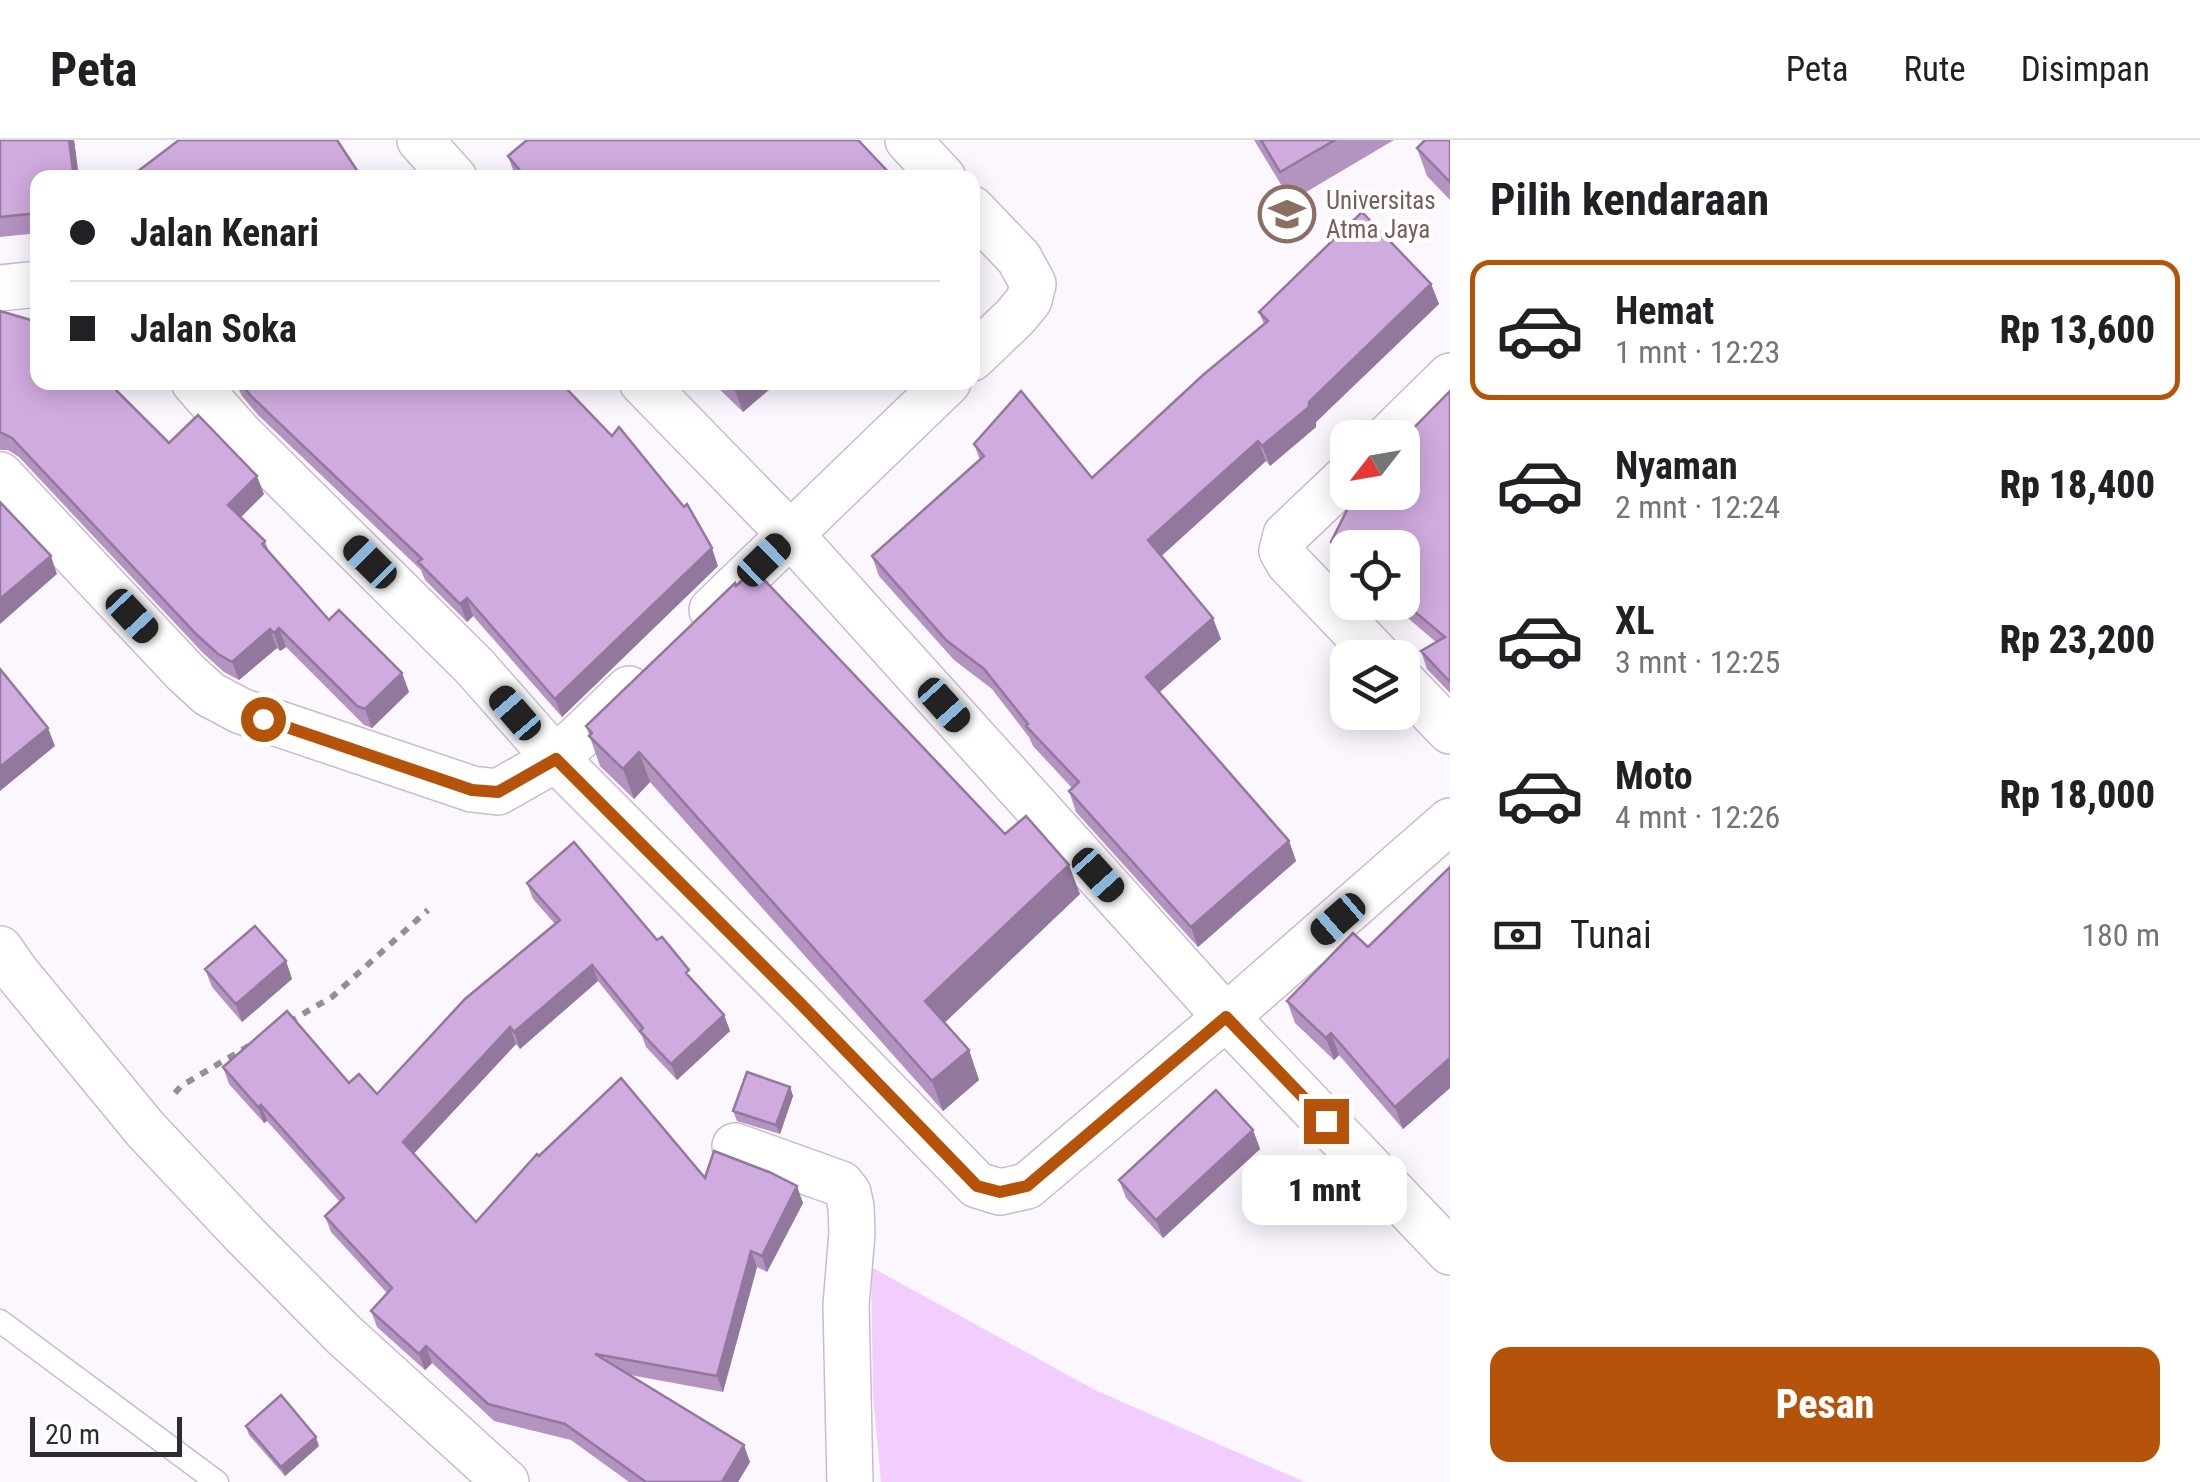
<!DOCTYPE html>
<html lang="id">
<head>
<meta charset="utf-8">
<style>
  :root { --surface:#fff; --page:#f2f2f2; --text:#202124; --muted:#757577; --line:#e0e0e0; --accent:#b45309 }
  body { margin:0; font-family:"Roboto Condensed",sans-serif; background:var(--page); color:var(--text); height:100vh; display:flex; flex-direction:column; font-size:38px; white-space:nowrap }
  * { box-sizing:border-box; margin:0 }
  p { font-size:32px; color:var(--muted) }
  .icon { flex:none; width:55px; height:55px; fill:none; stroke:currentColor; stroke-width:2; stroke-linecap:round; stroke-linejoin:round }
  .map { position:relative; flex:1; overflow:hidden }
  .side { display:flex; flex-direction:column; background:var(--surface); width:750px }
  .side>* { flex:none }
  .hud { position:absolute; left:30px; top:30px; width:950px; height:220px; border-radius:20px; box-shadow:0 5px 25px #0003; display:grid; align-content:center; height:220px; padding:0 40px; background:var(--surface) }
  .needle { width:65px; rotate:239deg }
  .controls { position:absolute; left:1330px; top:280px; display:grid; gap:20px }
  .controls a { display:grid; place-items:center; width:90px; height:90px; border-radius:20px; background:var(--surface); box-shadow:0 5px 25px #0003; font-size:50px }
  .scale { position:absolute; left:30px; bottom:25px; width:152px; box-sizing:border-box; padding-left:10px; border:5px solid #302b33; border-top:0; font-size:28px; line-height:35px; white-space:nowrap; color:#302b33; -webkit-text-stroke:8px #fff; paint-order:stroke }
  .end { position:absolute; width:45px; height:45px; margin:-22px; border:12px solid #b45309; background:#fff; box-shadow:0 0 0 5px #fff }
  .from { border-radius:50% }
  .bubble { position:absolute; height:70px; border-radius:20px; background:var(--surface); box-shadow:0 5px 25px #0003; font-size:32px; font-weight:800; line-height:70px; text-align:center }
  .car { position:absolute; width:30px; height:60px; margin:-30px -15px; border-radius:12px; box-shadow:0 0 8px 2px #0007; background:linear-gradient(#222 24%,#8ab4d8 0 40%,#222 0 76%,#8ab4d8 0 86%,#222 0) }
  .hud b { display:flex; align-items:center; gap:35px; height:95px; font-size:38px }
  .hud b+b { border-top:2px solid var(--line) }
  .hud i { width:25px; height:25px; background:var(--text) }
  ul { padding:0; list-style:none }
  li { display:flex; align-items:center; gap:30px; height:140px; margin:0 20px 15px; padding:0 20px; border:5px solid transparent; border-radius:20px }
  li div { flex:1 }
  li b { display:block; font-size:38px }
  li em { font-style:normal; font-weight:800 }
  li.current { border-color:var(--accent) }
  li>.icon { width:90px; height:90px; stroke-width:1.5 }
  h2 { padding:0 40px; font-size:45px; line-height:120px }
  .pay { display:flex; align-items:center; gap:25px; height:110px; padding:0 40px; font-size:38px }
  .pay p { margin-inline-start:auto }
  .action { display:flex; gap:20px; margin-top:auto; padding:20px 40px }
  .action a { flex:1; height:115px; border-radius:20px; background:var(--accent); color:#fff; font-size:40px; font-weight:800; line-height:115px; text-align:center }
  header { display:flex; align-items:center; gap:60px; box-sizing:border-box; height:140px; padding:0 50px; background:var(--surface); border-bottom:2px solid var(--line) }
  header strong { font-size:48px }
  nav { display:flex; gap:55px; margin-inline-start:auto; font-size:35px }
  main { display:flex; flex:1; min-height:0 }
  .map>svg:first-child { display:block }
</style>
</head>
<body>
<header>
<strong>Peta</strong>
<nav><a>Peta</a><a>Rute</a><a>Disimpan</a></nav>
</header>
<main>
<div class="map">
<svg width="1450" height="1342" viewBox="0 0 1450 1342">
  <rect width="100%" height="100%" fill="#fcf6ff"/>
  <path fill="#f1cefe" d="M871,1127l224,123 210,92h-424l-8,-87z"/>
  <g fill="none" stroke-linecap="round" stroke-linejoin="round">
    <g stroke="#c9bbcf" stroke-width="25">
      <path id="lane" d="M0,1181l217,161"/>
    </g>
    <g stroke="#c9bbcf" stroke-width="48">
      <path id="street" d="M420,0l34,38
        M908,0l35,38
        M972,69l47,49 14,26 -4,16 -14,17 -43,41
        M0,148l38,-4
        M194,242l45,51 235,233 82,93 242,242 179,184 23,7 27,-6 199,-169 224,-196
        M642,242l149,153 435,482 224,235
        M1387,298l63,-62
        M0,335l185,197 24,22 32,17 231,78 26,3 58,-33 73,-70
        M1348,336l-62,59 -4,16 7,12 91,95
        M712,470l236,-228
        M1402,541l48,50
        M0,809l16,23 130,158 99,105 99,100 162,147
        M735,1006l106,38 7,9 3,14 1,26 -6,72 4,177"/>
    </g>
    <path stroke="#948f97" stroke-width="6" stroke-dasharray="8 8" stroke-linecap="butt" d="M289,882l43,-25 96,-87
      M175,953l6,-7 71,-42"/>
    <use href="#lane" stroke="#fff" stroke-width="22"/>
    <use href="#street" stroke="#fff" stroke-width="45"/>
  </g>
  <path fill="#b393c0" d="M0,0h74l5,38h-41v55l-38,4z
    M1254,0h140l-103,61z
    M1450,0v60l-23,-24 -10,-28z
    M508,16l386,22h-378z
    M1431,144l8,20 -123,118v5l-46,39 -4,-5 -105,95 60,83 -62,53 130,149 7,20 -98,86 -122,-135 -7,-21 3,-3 -39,-42 -4,-9 -37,-48 -38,-29 -75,-84 -7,-20 108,-96 -6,-16 118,34 172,-154 -5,-12z
    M0,171l38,71h72l1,4 58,57 95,51 -23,23 24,24 4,11 60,68 73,53 7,19 -37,36 -8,-3 -78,-78 -6,4 -3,-3 -38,32 -15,-8 -21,-19 -184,-196 -11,-7h-8z
    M232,242h305l181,184 -156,151 -89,-101 -6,6 -42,-42 -4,-10 -163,-155 -16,-19 -3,-6z
    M712,242h66l-35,30z
    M1450,251v302l-23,-24 -6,-18 15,-9 -47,-40h13v-54h-54v20l-10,-8 -7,-18z
    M586,586l419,108 75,60 -136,129 25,27 10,30 -36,31 -293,-329 -16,17 -34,-33z
    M1450,727v221l-47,41 -64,-74 -5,5 -39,-37 -8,-22 81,-54z
    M527,743l166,97 31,35 6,16 -53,49 -31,-33 -4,-11 -44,-55 -78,68 -4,-5 -103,110 63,68 63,-66 166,22 98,25 -36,69 -10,-5 -34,125 -93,-17 120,87 -12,20h-109l-58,-42 -77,-19 -62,-58 -7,7 -48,-43 -6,-16 16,-18 -56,-61 -6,-16 15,-14 -73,-81 -3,2 -35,-39 -6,-17 126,16 28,11 178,-170 -22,-25z
    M286,821l6,18 -50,43 -30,-35 -7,-18z
    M790,947l3,9 -13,38 -43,-13 -4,-10z
    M1253,990l7,19 -97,89 -37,-40 -7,-18z
    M246,1286l73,20 -34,30 -36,-41z"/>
  <path fill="#92789c" d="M69,0h5l5,38h-5z
    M1431,144l8,20 -123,118v5l-46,39 -8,-20z
    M743,242h35l-35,30 -8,-22z
    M1258,301l8,20 -110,100 -8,-21z
    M257,336l7,18 -29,29 -7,-18z
    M712,408l6,18 -156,151 -7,-18z
    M51,416l6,18 -57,50v-25z
    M467,458l6,18 -6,6 -7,-18z
    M1213,478l8,21 -67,58 -8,-20z
    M279,488l7,19 -6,4 -6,-18z
    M270,489l7,19 -38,32 -7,-18z
    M402,533l7,19 -37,36 -7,-19z
    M48,588l7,18 -55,45v-24z
    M639,612l11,30 -16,17 -11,-30z
    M1289,701l7,20 -98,86 -7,-20z
    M1069,725l11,29 -144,137 -11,-30z
    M286,821l6,18 -50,43 -6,-18z
    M592,825l6,16 -78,68 -6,-17z
    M724,875l6,16 -53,49 -6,-16z
    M510,887l6,17 -107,115 -6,-17z
    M1331,893l8,22 -5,5 -8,-22z
    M969,910l10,30 -36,31 -11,-30z
    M1450,918v30l-47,41 -8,-22z
    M790,947l3,9 -13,38 -4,-9z
    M261,965l6,16 -3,2 -6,-16z
    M1253,990l7,19 -97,89 -7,-18z
    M797,1046l6,17 -36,69 -5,-16z
    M751,1111l6,16 -34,125 -6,-16z
    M426,1206l6,17 -7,7 -6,-16z
    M316,1297l3,9 -34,30 -4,-9z
    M744,1305l6,17 -12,20h-16z"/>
  <path fill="#d0abdf" stroke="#92789c" stroke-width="2.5" d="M0,0h69l5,38h-36v35l-38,4z
    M179,0h158l25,38h-233z
    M527,0h331l36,38h-368l-18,-22z
    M1261,0h74l-55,32z
    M1425,0h25v42l-33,-34z
    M1362,72l69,72 -122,118v5l-47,39 -4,-5 -110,99 65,78 -67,59 143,164 -98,86 -122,-136 10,-9 -53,-56 2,-2 -44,-55 -38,-29 -74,-84 112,-100 -10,-12 47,-53 71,87 111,-103 65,-54 -9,-9z
    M0,171l34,10 4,3v58h70l61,61 29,-28 59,61 -29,29 37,36 -3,3 67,76 10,-10 63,63 -37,36 -8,-3 -78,-78 -5,5 -4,-4 -38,33 -14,-8 -21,-19 -185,-197 -12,-6z
    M239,242h298l2,4 4,-4h17l52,54 7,-9 65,80 3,-3 25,44 -157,151 -88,-101 -7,6 -42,-42 4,-3 -170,-162z
    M727,242h16l-8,8z
    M1450,251v291l-29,-31 24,-14 -43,-36v-53h-54v8l-17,-14 25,-50h46v-52z
    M0,362l51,54 -51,43z
    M754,429l251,265 21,-18 43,49 -144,136 44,49 -37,31 -293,-329 -16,17 -34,-33 3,-3 -6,-7 149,-143 1,3z
    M0,529l48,59 -48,39z
    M574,702l83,98 5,-3 27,33 -3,3 38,42 -53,49 -31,-33 3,-3 -51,-63 -78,67 -4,-5 -107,115 73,80 61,-68 2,2 82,-78 84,100 9,-27 55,21 28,14 -35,70 -11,-5 -34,125 -122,-22 149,91 -22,37h-76l-81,-58 -77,-20 -62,-58 -7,8 -48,-43 21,-23 -67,-72 19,-18 -83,-93 -3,2 -35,-40 64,-56 62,72 10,-9 18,20 88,-95 95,-79 -33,-37z
    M1450,727v191l-55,49 -64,-74 -5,5 -39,-37 66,-68 15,14z
    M255,786l31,35 -50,43 -31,-35z
    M747,932l43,15 -14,38 -43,-14z
    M1216,950l37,40 -97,90 -37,-40z
    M281,1255l35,42 -35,30 -35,-41z"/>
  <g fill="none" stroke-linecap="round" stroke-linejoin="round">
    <path stroke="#b45309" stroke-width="12" d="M263,579l209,71 26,2 58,-33 242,242 179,185 23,6 27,-6 199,-169 100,104"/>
  </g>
  <defs>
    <g id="university-ring" transform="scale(2.875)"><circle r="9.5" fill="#fff" stroke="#8d6e63" stroke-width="1.5"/><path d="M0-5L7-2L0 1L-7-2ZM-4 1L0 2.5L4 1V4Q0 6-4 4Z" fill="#8d6e63"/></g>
  </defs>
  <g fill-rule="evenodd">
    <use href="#university-ring" x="1287" y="74"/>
  </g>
  <g text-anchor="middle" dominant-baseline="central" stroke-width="8" stroke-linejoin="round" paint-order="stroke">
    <g font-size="25" fill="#785e54" stroke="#fff" text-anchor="start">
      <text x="1326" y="60">Universitas<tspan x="1326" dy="29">Atma Jaya</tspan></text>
    </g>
  </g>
</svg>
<div class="controls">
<a><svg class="needle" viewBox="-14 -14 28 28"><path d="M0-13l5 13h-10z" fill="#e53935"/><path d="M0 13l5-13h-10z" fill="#757577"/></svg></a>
<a><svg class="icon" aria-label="locate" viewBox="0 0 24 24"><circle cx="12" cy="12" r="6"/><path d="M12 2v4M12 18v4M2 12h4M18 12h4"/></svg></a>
<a><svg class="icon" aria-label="layers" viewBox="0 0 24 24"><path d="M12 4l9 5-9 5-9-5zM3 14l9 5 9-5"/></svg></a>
</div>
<div class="scale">20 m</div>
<i class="end from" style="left:263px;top:579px"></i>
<i class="end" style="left:1326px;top:981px"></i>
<div class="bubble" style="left:1242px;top:1015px;width:165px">1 mnt</div>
<i class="car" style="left:764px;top:420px;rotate:46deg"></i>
<i class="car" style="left:370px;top:422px;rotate:315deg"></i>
<i class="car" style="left:132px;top:476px;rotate:137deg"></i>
<i class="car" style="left:944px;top:565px;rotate:138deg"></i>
<i class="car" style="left:515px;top:573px;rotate:319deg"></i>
<i class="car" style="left:1098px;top:735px;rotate:138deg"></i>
<i class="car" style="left:1338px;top:779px;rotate:229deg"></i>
<div class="hud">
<b><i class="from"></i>Jalan Kenari</b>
<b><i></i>Jalan Soka</b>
</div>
</div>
<section class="side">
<h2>Pilih kendaraan</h2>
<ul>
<li class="current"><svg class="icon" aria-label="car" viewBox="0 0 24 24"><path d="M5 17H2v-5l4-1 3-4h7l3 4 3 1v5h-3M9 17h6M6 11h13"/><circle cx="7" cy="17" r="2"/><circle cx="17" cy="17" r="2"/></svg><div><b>Hemat</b><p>1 mnt · 12:23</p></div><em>Rp 13,600</em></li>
<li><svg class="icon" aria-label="car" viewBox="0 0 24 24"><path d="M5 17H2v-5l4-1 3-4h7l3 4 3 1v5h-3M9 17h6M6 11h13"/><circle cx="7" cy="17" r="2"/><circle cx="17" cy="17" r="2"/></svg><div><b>Nyaman</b><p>2 mnt · 12:24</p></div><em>Rp 18,400</em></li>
<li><svg class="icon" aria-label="car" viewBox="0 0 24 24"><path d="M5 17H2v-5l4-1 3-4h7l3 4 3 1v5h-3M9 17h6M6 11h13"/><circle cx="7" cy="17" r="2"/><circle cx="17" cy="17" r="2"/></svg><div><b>XL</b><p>3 mnt · 12:25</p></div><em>Rp 23,200</em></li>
<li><svg class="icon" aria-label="car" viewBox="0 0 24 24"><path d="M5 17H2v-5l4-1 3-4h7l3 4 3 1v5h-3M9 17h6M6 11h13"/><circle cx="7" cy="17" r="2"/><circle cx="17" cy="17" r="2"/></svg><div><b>Moto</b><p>4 mnt · 12:26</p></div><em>Rp 18,000</em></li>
</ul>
<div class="pay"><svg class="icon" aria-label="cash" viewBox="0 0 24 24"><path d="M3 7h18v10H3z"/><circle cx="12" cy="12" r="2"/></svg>Tunai<p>180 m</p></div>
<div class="action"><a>Pesan</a></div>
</section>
</main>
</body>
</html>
